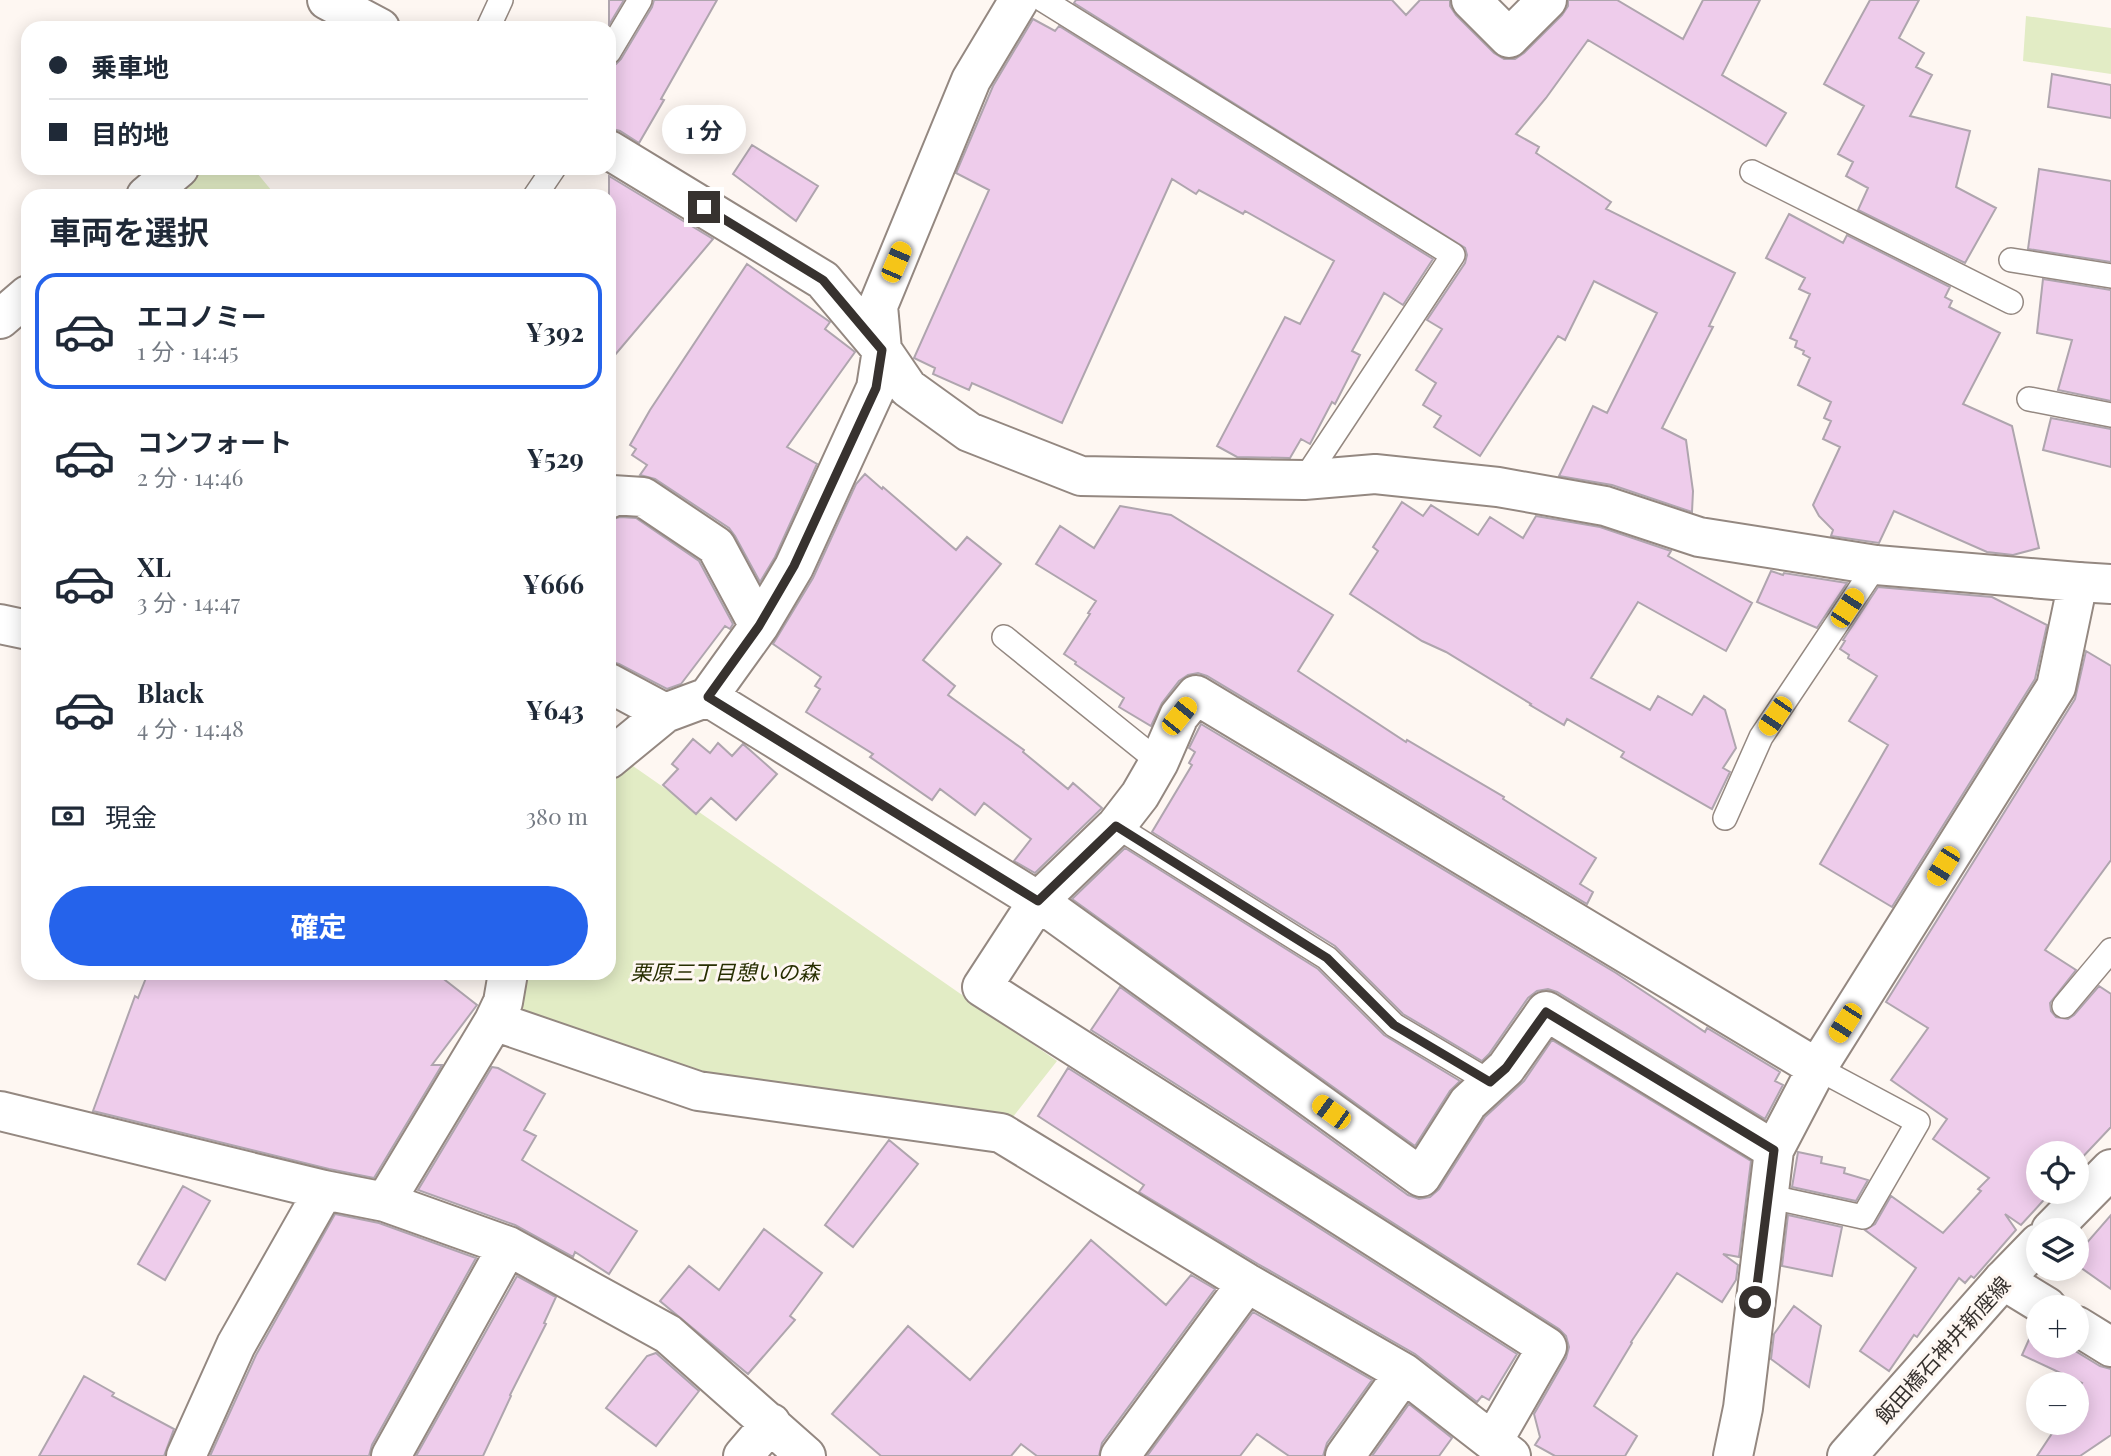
<!DOCTYPE html>
<html lang="ja">
<head>
<meta charset="utf-8">
<style>
  :root { --surface:#fff; --page:#f2f2f3; --text:#1f2937; --muted:#747a83; --line:#e0e1e3; --accent:#2563eb }
  body { margin:0; font-family:"Playfair Display","Noto Sans JP",serif; background:var(--page); color:var(--text); height:100vh; display:flex; flex-direction:column; font-size:26px; white-space:nowrap }
  * { box-sizing:border-box; margin:0 }
  p { font-size:23px; color:var(--muted) }
  .icon { flex:none; width:38px; height:38px; fill:none; stroke:currentColor; stroke-width:2; stroke-linecap:round; stroke-linejoin:round }
  .map { position:relative; flex:1; overflow:hidden }
  .panel { position:absolute; left:21px; top:189px; width:595px; height:791px; display:flex; flex-direction:column; background:var(--surface); border-radius:21px; box-shadow:0 4px 18px #0003 }
  .panel>* { flex:none }
  .banner { position:absolute; left:21px; top:21px; width:595px; height:154px; border-radius:21px; box-shadow:0 4px 18px #0003; display:grid; align-content:center; height:154px; padding:0 28px; background:var(--surface) }
  .fabs { position:absolute; left:2026px; top:1141px; display:grid; gap:14px }
  .fabs a { display:grid; place-items:center; width:63px; height:63px; border-radius:50%; background:var(--surface); box-shadow:0 4px 18px #0003; font-size:35px }
  .end { position:absolute; width:32px; height:32px; margin:-16px; border:9px solid #37322f; background:#fff; box-shadow:0 0 0 4px #fff }
  .from { border-radius:50% }
  .bubble { position:absolute; height:49px; border-radius:24px; background:var(--surface); box-shadow:0 4px 18px #0003; font-size:23px; font-weight:700; line-height:49px; text-align:center }
  .car { position:absolute; width:21px; height:42px; margin:-21px -10px; border-radius:9px; box-shadow:0 0 5px 2px #0007; background:linear-gradient(#f5c518 24%,#345 0 40%,#f5c518 0 76%,#345 0 86%,#f5c518 0) }
  .banner b { display:flex; align-items:center; gap:24px; height:66px; font-size:26px }
  .banner b+b { border-top:2px solid var(--line) }
  .banner i { width:18px; height:18px; background:var(--text) }
  ul { padding:0; list-style:none }
  li { display:flex; align-items:center; gap:21px; height:116px; margin:0 14px 10px; padding:0 14px; border:4px solid transparent; border-radius:21px }
  li div { flex:1 }
  li b { display:block; font-size:26px }
  li em { font-style:normal; font-weight:700 }
  li.active { border-color:var(--accent) }
  li>.icon { width:63px; height:63px; stroke-width:1.5 }
  h2 { padding:0 28px; font-size:32px; line-height:84px }
  .pay { display:flex; align-items:center; gap:18px; height:77px; padding:0 28px; font-size:26px }
  .pay p { margin-inline-start:auto }
  .action { display:flex; gap:14px; margin-top:auto; padding:14px 28px }
  .action a { flex:1; height:80px; border-radius:42px; background:var(--accent); color:#fff; font-size:28px; font-weight:700; line-height:80px; text-align:center }
  .map>svg:first-child { display:block }
</style>
</head>
<body>
<div class="map">
<svg width="2111" height="1456" viewBox="0 0 2111 1456">
  <rect width="100%" height="100%" fill="#fef7f2"/>
  <path fill="#e2ecc5" d="M2026,16l85,12v46l-88,-13z
    M199,168h54l23,28h-106z
    M633,766l424,295 -48,61 -309,-37 -197,-69 13,-43h93v-187l7,-9z"/>
  <path fill="#eecceb" stroke="#afa5ae" stroke-width="2" d="M609,0h15l-15,25z
    M654,0h63l-56,99 3,1 -25,43 -19,-12 -11,-3v-62l7,-2 5,-5 31,-52z
    M1076,0h316l14,15 14,-15h30v6l6,9 38,38 10,6h11l9,-6 38,-38 6,-9v-6h49l66,39 20,-39h57l-38,75 64,38 -20,33 -178,-106 -42,58 -30,36 23,13 -3,6 75,49 -5,7 129,64 -26,53 4,1 -51,101 24,12 7,51 -1,21 -80,-27 -53,-9 34,-70 14,7 50,-100 -63,-32 -29,59 -7,-4 -78,120 -46,-29 7,-11 -18,-11 13,-22 -20,-13 26,-41 -15,-9 38,-57 2,-8 -2,-7 -391,-245z
    M1870,0h49l-20,38 25,15 -8,14 16,8 -22,41 60,15 -14,56 40,21 -31,55 -107,-53 10,-22 -22,-12 7,-14 -15,-8 26,-48 -40,-22z
    M1033,19l22,12 4,-5 374,233 -30,46 -19,-12 -32,58 8,4 -25,49 -3,-2 -22,42 -9,-5 -11,19 -53,-1 -20,-11 68,-129 15,7 34,-63 -89,-50 -2,3 -44,-24 -3,4 -24,-15 -110,244 -90,-40 -3,7 -36,-16 2,-6 -21,-10 75,-168 -33,-17 37,-87z
    M2052,74l59,11v33l-63,-11z
    M752,145l66,41 -22,35 -63,-47z
    M2039,169l72,12v81l-83,-13z
    M609,176l104,63 -104,123z
    M1789,214l54,29 4,-8 103,52 -5,10 7,4 -3,6 51,26 -37,71 49,22 27,122 -26,7 -26,-3 -93,-41 -15,32 -48,-7 2,-6 -14,-14 -6,-11 27,-58 -17,-8 8,-18 -7,-3 7,-16 -33,-17 12,-27 -7,-4 1,-3 -9,-4 2,-6 -7,-3 20,-44 -11,-5 6,-11 -39,-20z
    M747,264l83,58 -5,7 30,23 -68,95 30,17 -42,93 -15,25 -25,-46 -6,-8 -74,-49 -15,-4 7,-10 -15,-10 4,-6 -6,-4 20,-35z
    M2043,279l68,11v111l-53,-11 14,-50 -35,-7z
    M2051,418l60,11v38l-68,-17z
    M865,474l17,15 1,-2 73,63 11,-13 34,27 -78,96 32,26 -7,9 76,55 -1,2 45,37 5,-6 29,25 -67,65 -21,-12 17,-22 -47,-36 -9,12 -35,-26 -8,11 -62,-43 3,-3 -67,-42 14,-23 -5,-3 6,-9 -48,-33 40,-66 43,-94z
    M1402,502l21,14 8,-11 47,30 12,-18 33,21 13,-22 64,11 71,24 -3,5 84,47 -26,48 -88,-49 -47,76 59,32 8,-14 34,19 12,-19 21,14 11,38 -13,20 7,4 -18,37 -91,-52 3,-5 -57,-33 -3,6 -34,-20 1,-1 -85,-52 -24,-11 -72,-47 28,-43 -5,-4z
    M1120,506l51,9 162,100 -35,56 108,71 1,-2 97,57 -1,2 93,59 -16,26 13,8 -6,12 -380,-228 -9,-3 -10,2 -9,6 -17,22 -11,23 -32,-19 5,-9 -49,-34 1,-2 -12,-8 26,-40 -2,-1 8,-12 -60,-37 24,-38 34,22z
    M620,517l16,1 63,43 34,63 -3,5 -5,-3 -44,58 -14,5 -48,-25 -10,-3v-141z
    M1771,571l12,4 1,-2 63,10 -30,45 -60,-26z
    M1878,587l114,10 55,28 -12,54 -143,228 -72,-43 68,-119 -39,-24 28,-45 -29,-18 1,-3 -9,-6 5,-8 -2,-1z
    M2086,651l25,15v194l-66,90 31,20 -26,33 1,8 5,6 12,2 6,-4 25,-29 12,8v133l-34,36v-10h-38v39h12l-30,33 -16,-11 11,16 -42,48 -3,-2 -6,7 -6,-5 -42,59 -3,-2 -25,36 -29,-20 56,-83 -51,-38 10,-6 16,-28 52,37 38,-42 -3,-2 11,-11 -56,-39 14,-20 -56,-39 37,-52 -42,-26 189,-303z
    M1201,724l415,249 89,59 2,-4 73,44 -5,9 8,4 -18,34 -208,-127 -9,-3 -11,2 -9,7 -39,56 -7,7 -79,-47 -68,-68 -183,-114 40,-67 -3,-2 6,-11 -6,-4z
    M693,739l17,14 8,-10 14,13 11,-12 34,30 -41,46 -25,-22 -15,16 -33,-29 15,-16 -6,-5z
    M1125,848l193,121 66,66 76,46 -10,10 -35,55 -343,-247z
    M148,973h288l41,32 -45,60h10l-68,113 -45,-9 -236,-58 42,-115 3,2z
    M1120,987l288,208 11,4 11,-2 9,-8 46,-72 39,-36 28,-41 199,121 -12,96 -16,-3 15,11 -2,15 -14,22 -45,-29 -46,69 1,1 -38,63 43,30 -12,20h-70l-20,-11 5,-8 -6,-23 32,-56 3,-11 -3,-11 -7,-7 -468,-299z
    M492,1067l6,1 47,26 -21,36 12,6 -14,24 115,71 -28,43 -34,-22 -2,5 -58,-32 -97,-35z
    M1068,1068l449,286 -28,46 -7,-4 -5,6 -62,-48 -157,-90 -119,-72 5,-7 -106,-69z
    M889,1140l29,24 -65,83 -28,-22z
    M1798,1152l24,5 -1,6 24,5 -1,5 24,7 -12,21 -64,-14z
    M183,1186l27,15 -45,79 -27,-16z
    M335,1214l44,9 97,35 -104,187 -3,11h-159l46,-101z
    M1788,1215l54,12 -10,49 -50,-10z
    M2111,1215v74l-34,-24v-11z
    M764,1229l58,44 -32,43 5,4 -47,54 -88,-73 29,-35 30,24z
    M1091,1240l75,65 25,-30 24,14 -113,154 -3,13h-62l-16,-12 -10,12h-130l-49,-42 76,-88 62,54z
    M517,1276l39,21 -12,26 2,1 -36,71 1,1 -28,60h-67z
    M1794,1306l27,20 -12,61 -38,-28 3,-25z
    M1253,1312l119,68 -45,63 -4,13h-34l-32,-22 -17,22h-93z
    M2035,1326l4,1v19h28l33,20 11,3v66l-31,21h-43l22,-33h18v-32l5,-8 -60,-28z
    M656,1353l43,38 -43,55 -50,-38 41,-52z
    M84,1376l30,17 -2,3 62,33 -10,27h-125z
    M1409,1404l43,34 -13,18h-67z"/>
  <g fill="none" stroke-linecap="round" stroke-linejoin="round">
    <g stroke="#948881" stroke-width="26">
      <path id="lane" d="M1043,0l410,255 -149,225
        M488,28l13,-28
        M609,52l31,-52
        M1752,172l259,130
        M535,196l19,-28
        M2011,260l100,16
        M2029,399l82,16
        M1004,637l155,125
        M1725,818l36,-81 115,-172
        M1116,826l211,132 67,67 96,57
        M2064,1006l47,-56
        M1767,1196l96,21 55,-95 -101,-54"/>
    </g>
    <g stroke="#948881" stroke-width="42">
      <path id="street" d="M327,0l53,28
        M1471,0l38,38 38,-38
        M609,150l214,130 59,70 26,38 61,44 112,44 223,4 71,-6 123,13 107,19 94,31 177,28 202,17 -22,105 -239,381 -43,82 -31,258 -10,48
        M146,196l33,-28
        M0,319l28,-24
        M609,499l3,-4 31,2 73,49 43,80
        M0,624l28,6
        M609,683l56,30
        M708,697l330,204 383,276 47,-74 38,-35 40,-57 228,139
        M609,759l56,-46 43,-16 51,-71 35,-59 82,-179 6,-38 -4,-44 93,-226 48,-80
        M494,1021l204,70 303,42 246,150 157,90 107,83
        M0,1111l324,79 61,12 123,44 160,88 138,122
        M385,1202l109,-181 9,-19 5,-29
        M2003,1280l44,27
        M2077,1326l34,21
        M1493,1441l54,-94 -565,-360 56,-86 78,-75 24,-31 19,-33 20,-46 17,-21 621,373
        M186,1456l50,-111 88,-155
        M391,1456l117,-210
        M743,1456l28,-33
        M1120,1456l127,-173
        M1345,1456l59,-83"/>
    </g>
    <g stroke="#948881" stroke-width="42">
      <path id="secondary" d="M2078,582l33,2"/>
    </g>
    <g stroke="#948881" stroke-width="42">
      <path id="primary" d="M2051,1230l60,-61
        M1847,1456l156,-176 36,-37"/>
    </g>
    <use href="#lane" stroke="#fff" stroke-width="23"/>
    <use href="#street" stroke="#fff" stroke-width="38"/>
    <use href="#secondary" stroke="#fff" stroke-width="38"/>
    <use href="#primary" stroke="#fff" stroke-width="38"/>
  </g>
  <g fill="none" stroke-linecap="round" stroke-linejoin="round">
    <path stroke="#37322f" stroke-width="9" d="M704,207l119,73 59,70 -6,38 -82,178 -35,60 -51,71 330,204 78,-75 211,132 67,67 96,57 16,-14 40,-56 228,138 -19,152"/>
  </g>
  <g text-anchor="middle" dominant-baseline="central" stroke-width="6" stroke-linejoin="round" paint-order="stroke">
    <g font-size="21" font-style="italic" fill="#272e00" stroke="#fef7f2">
      <text x="725" y="971">栗原三丁目憩いの森</text>
    </g>
    <g font-size="21" fill="#37322f" stroke="#fef7f2">
      <text transform="translate(1942 1349) rotate(-48)">飯田橋石神井新座線</text>
    </g>
  </g>
</svg>
<div class="fabs">
<a><svg class="icon" aria-label="locate" viewBox="0 0 24 24"><circle cx="12" cy="12" r="6"/><path d="M12 2v4M12 18v4M2 12h4M18 12h4"/></svg></a>
<a><svg class="icon" aria-label="layers" viewBox="0 0 24 24"><path d="M12 4l9 5-9 5-9-5zM3 14l9 5 9-5"/></svg></a>
<a>+</a>
<a>−</a>
</div>
<i class="end from" style="left:1755px;top:1302px"></i>
<i class="end" style="left:704px;top:207px"></i>
<div class="bubble" style="left:662px;top:105px;width:84px">1 分</div>
<i class="car" style="left:896px;top:262px;rotate:23deg"></i>
<i class="car" style="left:1847px;top:608px;rotate:33deg"></i>
<i class="car" style="left:1179px;top:716px;rotate:39deg"></i>
<i class="car" style="left:1775px;top:716px;rotate:214deg"></i>
<i class="car" style="left:1943px;top:866px;rotate:212deg"></i>
<i class="car" style="left:1845px;top:1023px;rotate:213deg"></i>
<i class="car" style="left:1331px;top:1112px;rotate:306deg"></i>
<div class="banner">
<b><i class="from"></i>乗車地</b>
<b><i></i>目的地</b>
</div>
<section class="panel">
<h2>車両を選択</h2>
<ul>
<li class="active"><svg class="icon" aria-label="car" viewBox="0 0 24 24"><path d="M5 17H2v-5l4-1 3-4h7l3 4 3 1v5h-3M9 17h6M6 11h13"/><circle cx="7" cy="17" r="2"/><circle cx="17" cy="17" r="2"/></svg><div><b>エコノミー</b><p>1 分 · 14:45</p></div><em>¥392</em></li>
<li><svg class="icon" aria-label="car" viewBox="0 0 24 24"><path d="M5 17H2v-5l4-1 3-4h7l3 4 3 1v5h-3M9 17h6M6 11h13"/><circle cx="7" cy="17" r="2"/><circle cx="17" cy="17" r="2"/></svg><div><b>コンフォート</b><p>2 分 · 14:46</p></div><em>¥529</em></li>
<li><svg class="icon" aria-label="car" viewBox="0 0 24 24"><path d="M5 17H2v-5l4-1 3-4h7l3 4 3 1v5h-3M9 17h6M6 11h13"/><circle cx="7" cy="17" r="2"/><circle cx="17" cy="17" r="2"/></svg><div><b>XL</b><p>3 分 · 14:47</p></div><em>¥666</em></li>
<li><svg class="icon" aria-label="car" viewBox="0 0 24 24"><path d="M5 17H2v-5l4-1 3-4h7l3 4 3 1v5h-3M9 17h6M6 11h13"/><circle cx="7" cy="17" r="2"/><circle cx="17" cy="17" r="2"/></svg><div><b>Black</b><p>4 分 · 14:48</p></div><em>¥643</em></li>
</ul>
<div class="pay"><svg class="icon" aria-label="cash" viewBox="0 0 24 24"><path d="M3 7h18v10H3z"/><circle cx="12" cy="12" r="2"/></svg>現金<p>380 m</p></div>
<div class="action"><a>確定</a></div>
</section>
</div>
</body>
</html>
